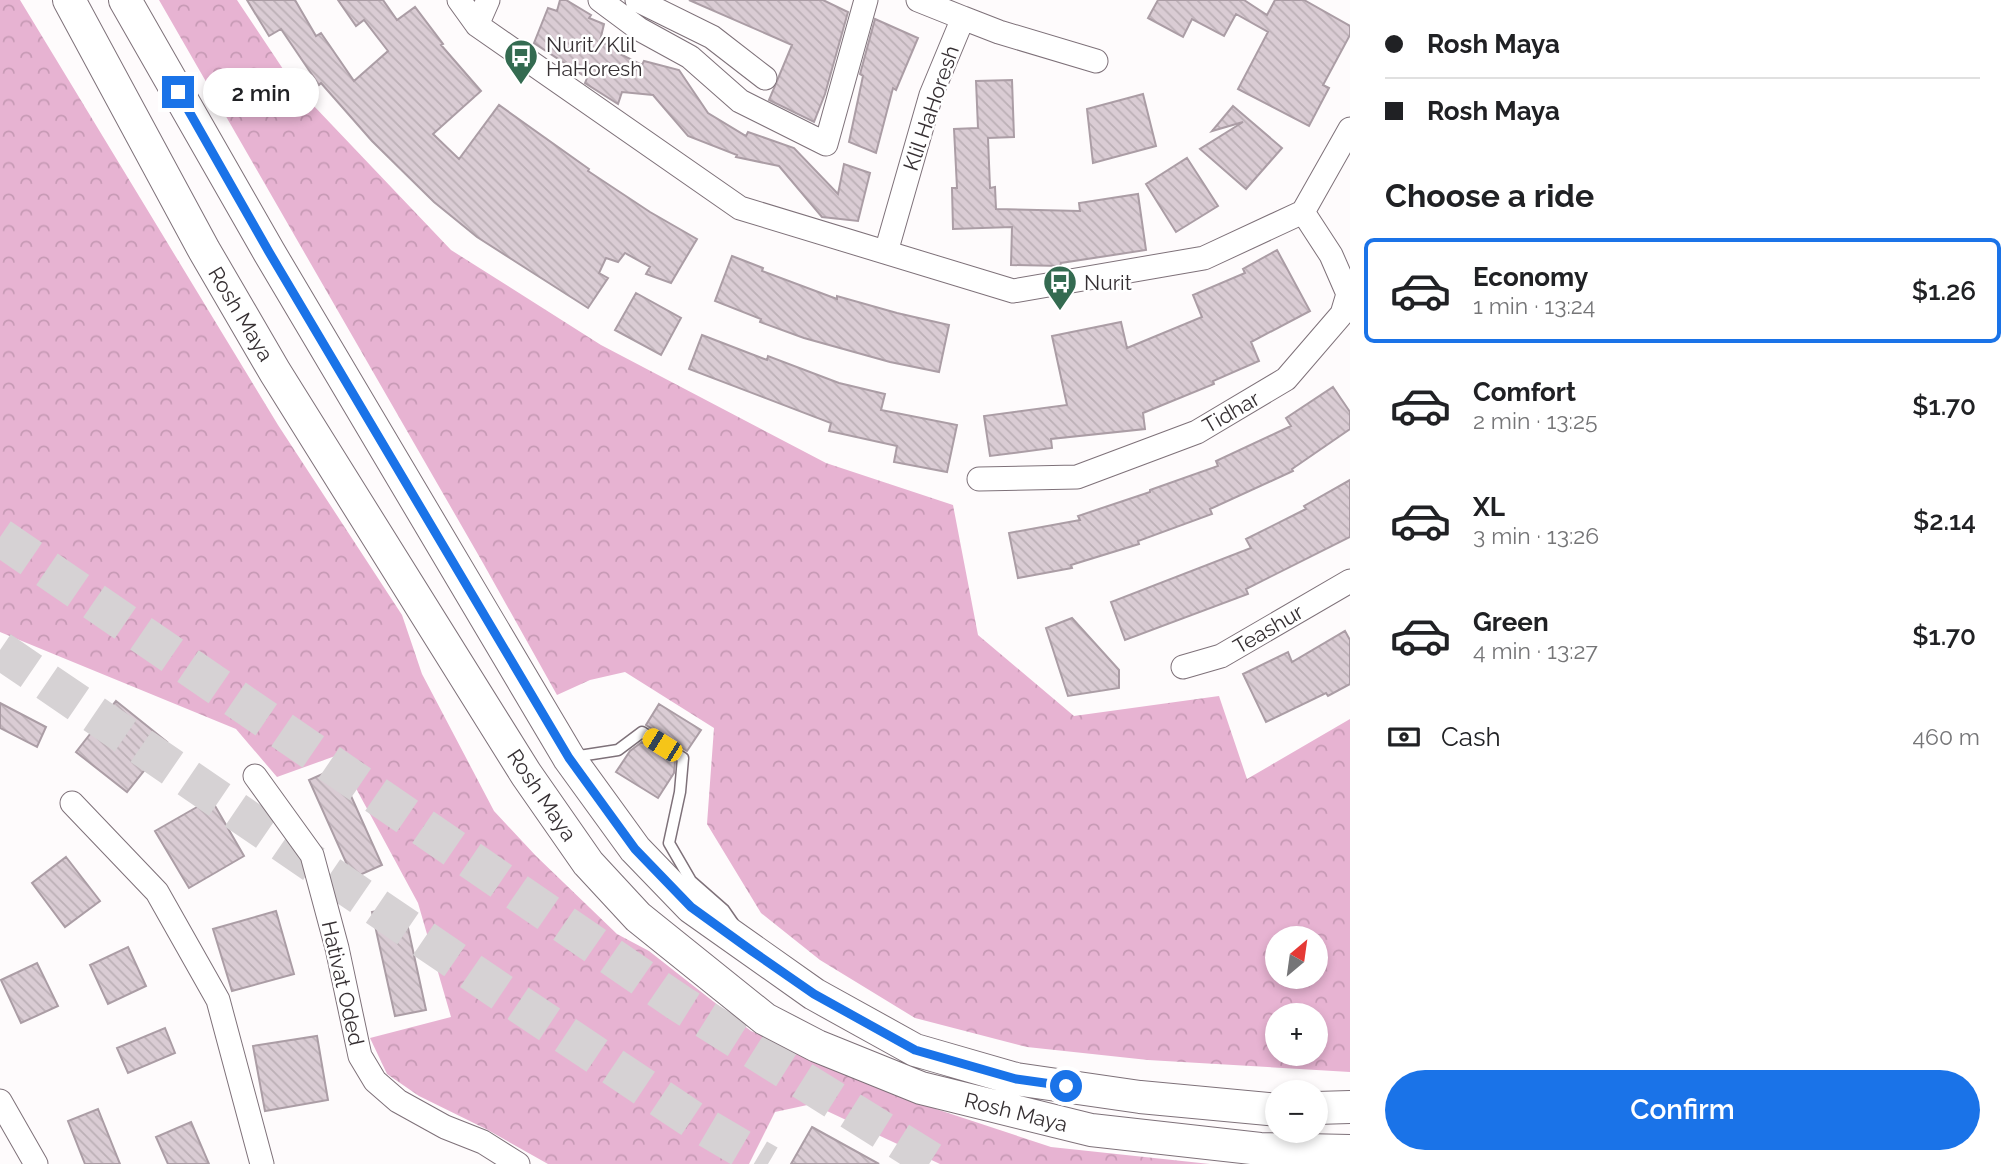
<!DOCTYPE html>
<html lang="en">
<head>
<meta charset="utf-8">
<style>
  :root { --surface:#fff; --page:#f2f2f2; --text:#202124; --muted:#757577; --line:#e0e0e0; --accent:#1a73e8 }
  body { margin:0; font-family:Raleway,sans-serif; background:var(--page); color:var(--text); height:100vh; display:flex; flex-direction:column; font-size:26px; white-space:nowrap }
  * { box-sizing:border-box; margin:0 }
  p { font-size:23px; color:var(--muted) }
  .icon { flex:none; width:38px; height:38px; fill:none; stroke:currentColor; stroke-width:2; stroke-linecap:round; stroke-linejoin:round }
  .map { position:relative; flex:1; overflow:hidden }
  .side { display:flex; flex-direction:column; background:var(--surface); width:665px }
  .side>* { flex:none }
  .top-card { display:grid; align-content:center; height:154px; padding:0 35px; background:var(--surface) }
  .needle { width:46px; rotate:29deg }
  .controls { position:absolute; left:1265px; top:926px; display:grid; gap:14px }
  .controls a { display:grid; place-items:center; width:63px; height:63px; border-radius:50%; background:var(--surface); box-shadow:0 4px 10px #0003; font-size:35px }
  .end { position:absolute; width:32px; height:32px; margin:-16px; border:9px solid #1a73e8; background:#fff; box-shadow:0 0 0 4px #fff }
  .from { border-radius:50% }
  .bubble { position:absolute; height:49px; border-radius:24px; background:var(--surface); box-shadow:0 4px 10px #0003; font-size:23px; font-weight:600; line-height:49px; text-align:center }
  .car { position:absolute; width:21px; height:42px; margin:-21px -10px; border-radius:9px; box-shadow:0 0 5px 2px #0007; background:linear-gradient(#f5c518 24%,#345 0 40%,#f5c518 0 76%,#345 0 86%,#f5c518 0) }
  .top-card b { display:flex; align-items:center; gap:24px; height:66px; font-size:26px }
  .top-card b+b { border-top:2px solid var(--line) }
  .top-card i { width:18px; height:18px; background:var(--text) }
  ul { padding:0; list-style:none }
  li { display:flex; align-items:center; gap:21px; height:105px; margin:0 14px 10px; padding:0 21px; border:4px solid transparent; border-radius:10px }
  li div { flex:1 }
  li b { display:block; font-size:26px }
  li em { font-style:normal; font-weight:600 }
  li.on { border-color:var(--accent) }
  li>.icon { width:63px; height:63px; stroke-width:1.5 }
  h2 { padding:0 35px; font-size:32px; line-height:84px }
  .pay { display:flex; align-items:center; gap:18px; height:77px; padding:0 35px; font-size:26px }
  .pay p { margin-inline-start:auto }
  .cta { display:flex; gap:14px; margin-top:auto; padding:14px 35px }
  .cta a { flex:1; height:80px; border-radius:42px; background:var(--accent); color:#fff; font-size:28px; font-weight:600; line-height:80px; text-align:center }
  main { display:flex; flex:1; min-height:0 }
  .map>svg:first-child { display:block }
</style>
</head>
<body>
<main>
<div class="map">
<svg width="1350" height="1164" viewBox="0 0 1350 1164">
  <defs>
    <pattern id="forest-crowns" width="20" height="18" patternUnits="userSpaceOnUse" patternTransform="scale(1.75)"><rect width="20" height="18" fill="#e7b3d2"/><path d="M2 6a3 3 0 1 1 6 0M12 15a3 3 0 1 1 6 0" fill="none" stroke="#c79ab5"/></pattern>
    <pattern id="building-back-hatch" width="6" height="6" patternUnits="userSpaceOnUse" patternTransform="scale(1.75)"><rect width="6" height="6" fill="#daccd4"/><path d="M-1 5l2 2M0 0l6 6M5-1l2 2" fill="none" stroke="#bcb0b6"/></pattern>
  </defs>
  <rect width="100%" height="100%" fill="#fefbfc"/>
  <path fill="url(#forest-crowns)" fill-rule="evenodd" d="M0,0h20l258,425 124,190 20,59 72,137 42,45 81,78 32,17 102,80 185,78 115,38 159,17h-270l-128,-60 -37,8 -26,52h-201l-62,-35 -67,-33 -32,-22 -17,-36 81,-21 -33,-114 -80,-148 -61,22 -41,-48 -236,-97z
    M159,0h78l56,84 158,166 150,95 225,118 127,42 25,130 96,81 145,-20 28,83 103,-60v353l-202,-12 -121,-13 -112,-29 -95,-58 -59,-47 -54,-89 7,-96 -89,-56 -35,8 -33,15 -74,-132zM1278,938h38v38h-38zM1278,1015h38v39h-38z"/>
  <path fill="url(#building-back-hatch)" stroke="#ab9da5" stroke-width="2" d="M247,0h48l21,36 5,-3 33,48 34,-30 -24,-31 -8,6 -18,-26h45l14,20 18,-13 28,37 -2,1 40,46 -48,43 26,25 40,-54 90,64 -1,2 62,41 47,27 -26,44 -25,-9 4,-7 -25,-14 -7,9 -12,-4 -7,15 9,5 -20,30 -111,-71 -43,-35 -62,-61 -51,-58 -2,2 -38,-56 -12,7z
    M560,0h6l25,15 -2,3 15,6 -4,17 17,9 -1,2 26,13 2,-4 35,9 29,43 38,23 2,-4 46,16 44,46 6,-30 26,9 -12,48 -36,-4 -43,-51 -43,-9 1,-2 -49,-19 -35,-41 -31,-3 -4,12 -33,-21 2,-5 -53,-35 14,-35 9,3z
    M689,0h134l25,12 -23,82 -11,28 -45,-22 23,-55z
    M1158,0h86l23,15 8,-15h29l46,26v9l-27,50 6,3 -20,38 -71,-37 30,-57 -32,-18 -12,22 -32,-17 -9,18 -35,-19z
    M875,19l43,19 -22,52 -3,-2 -17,65 -27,-11 14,-66 -3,-2z
    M1012,80l2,57 -26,1 2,50 5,-1 1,22 84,2 -1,-8 59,-9 8,56 -85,13 -1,3 -49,-1 1,-38 -59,2 -1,-41h5l-3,-59 24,-1 -2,-47z
    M1143,94l13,52 -63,17 -6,-54z
    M1233,106l49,42 -36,41 -46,-40 43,-27 -31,9z
    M1187,158l31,48 -42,26 -30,-48z
    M1277,250l33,61 -59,31 8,19 -46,20 1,3 -71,29 2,16 -94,10 1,9 -62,8 -6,-40 83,-11 -15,-69 69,-14 6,26 75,-31 -9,-22 52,-22 -2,-4z
    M732,256l31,12 -1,3 75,28v-3l60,17 52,12 -10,47 -49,-10 -86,-24 -44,-16 1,-3 -46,-18z
    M636,293l45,25 -20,37 -46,-25z
    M702,335l65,25 1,-4 71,27 46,11 -4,16 76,15 -10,47 -53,-10 3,-16 -68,-15 2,-8 -142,-54z
    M1333,387l17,25v17l-58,40 1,2 -83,38 2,5 -74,27 1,3 -68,21 1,3 -54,10 -9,-45 71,-13 -2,-4 72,-24v-2l68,-24 -2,-5 75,-35 -5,-8z
    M1350,480v57l-104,52 2,5 -123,46 -14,-38 140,-54 -5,-9 60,-30 -2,-3z
    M1072,618l47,52v18l-51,8 -22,-68z
    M1345,631l5,9v44l-22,12 -2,-3 -60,29 -23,-48 45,-22 4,10z
    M116,701l51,41 -40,50 -51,-40z
    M0,703l46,24 -9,20 -37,-19z
    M659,704l42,26 -14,21 -41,-26z
    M642,742l33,20 -1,11 -16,25 -42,-26 14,-21z
    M338,767l44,98 -29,13 -44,-98z
    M211,799l33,57 -55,32 -34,-57z
    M66,857l34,44 -35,26 -33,-44z
    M403,905l23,105 -31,6 -23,-104z
    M276,911l18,63 -62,17 -19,-62z
    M128,947l18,39 -38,18 -18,-39z
    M37,963l21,43 -37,17 -20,-43z
    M165,1028l10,25 -47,20 -11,-25z
    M317,1036l11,64 -63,11 -12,-65z
    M98,1109l22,55h-35l-17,-43z
    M191,1122l18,42h-41l-12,-27z
    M812,1127l67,37h-88z"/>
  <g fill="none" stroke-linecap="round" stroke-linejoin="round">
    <path stroke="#d6d2d4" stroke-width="38" stroke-dasharray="38 19" stroke-linecap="butt" d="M0,537l679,466 257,161
      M0,650l498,340 195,130 75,44"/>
    <g stroke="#7e7179" stroke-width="13">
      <path id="lane" d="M573,757l45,-7 24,-18 41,26 -3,34 -11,51 22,38 33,29 9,13"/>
    </g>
    <g stroke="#7e7179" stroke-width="25">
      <path id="street" d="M459,0l18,25 263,183 273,83 191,-33 99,-46 47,-83
        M600,0l39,29 51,28 50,44 86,43 40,-144
        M637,0l75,37 53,41
        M918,0l45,18
        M477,25l11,-25
        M886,252l45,-157 32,-77 36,14 97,29
        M979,479l98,-2 120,-45 89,-53 56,-65 6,-20 -17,-39 -28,-43
        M1183,667l38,-11 129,-75
        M255,776l57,79 25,93 23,108 15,25 23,20 47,26 38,15 35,22
        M72,803l85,89 61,108 44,164
        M0,1101l36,63"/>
    </g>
    <g stroke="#7e7179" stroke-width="34">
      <path id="secondary" d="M69,0l135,250 71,122 251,402 62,89 50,54 127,102 52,27 104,42 170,42 169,19 90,2
        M125,0l144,252 300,506 66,91 56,58 123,87 101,56 101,29 124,18 138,13
        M1316,1108l34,-1"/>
    </g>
    <use href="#lane" stroke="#fff" stroke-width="10"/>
    <use href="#street" stroke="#fff" stroke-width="23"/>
    <use href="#secondary" stroke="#fff" stroke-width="32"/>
  </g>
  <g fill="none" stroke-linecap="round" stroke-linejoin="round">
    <path stroke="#1a73e8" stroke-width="9" d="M178,92l91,160 300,506 66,91 56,58 61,44 62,43 101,56 101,29 50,7"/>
  </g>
  <defs>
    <g id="bus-pin" transform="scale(1.75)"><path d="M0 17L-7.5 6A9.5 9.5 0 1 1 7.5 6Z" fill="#346b51" stroke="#fff"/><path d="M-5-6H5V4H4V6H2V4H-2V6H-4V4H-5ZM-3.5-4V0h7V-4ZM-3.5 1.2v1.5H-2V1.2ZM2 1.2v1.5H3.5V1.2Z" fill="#fff"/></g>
  </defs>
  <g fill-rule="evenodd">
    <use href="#bus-pin" x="521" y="56"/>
    <use href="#bus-pin" x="1060" y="282"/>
  </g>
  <g text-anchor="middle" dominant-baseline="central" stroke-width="5" stroke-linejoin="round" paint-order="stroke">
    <g font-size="21" fill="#363033" stroke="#fff" text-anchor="start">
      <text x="546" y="44">Nurit/Klil<tspan x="546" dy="24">HaHoresh</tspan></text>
      <text x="1084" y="282">Nurit</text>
    </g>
    <g font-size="21" fill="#363033" stroke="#fff">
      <text transform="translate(931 108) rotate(-71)">Klil HaHoresh</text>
      <text transform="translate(241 314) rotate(59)">Rosh Maya</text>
      <text transform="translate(1231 412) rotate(-30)">Tidhar</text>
      <text transform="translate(1268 629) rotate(-30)">Teashur</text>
      <text transform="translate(542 795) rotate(56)">Rosh Maya</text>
      <text transform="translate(343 983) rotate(77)">Hativat Oded</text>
      <text transform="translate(1016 1112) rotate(14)">Rosh Maya</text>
    </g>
  </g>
</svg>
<div class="controls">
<a><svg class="needle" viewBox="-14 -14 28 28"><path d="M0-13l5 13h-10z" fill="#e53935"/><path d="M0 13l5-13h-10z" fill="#757577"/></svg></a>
<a>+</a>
<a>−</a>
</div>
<i class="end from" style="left:1066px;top:1086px"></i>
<i class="end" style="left:178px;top:92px"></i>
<div class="bubble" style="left:203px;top:68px;width:116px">2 min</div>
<i class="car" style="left:662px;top:745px;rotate:302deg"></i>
</div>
<section class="side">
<div class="top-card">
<b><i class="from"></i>Rosh Maya</b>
<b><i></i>Rosh Maya</b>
</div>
<h2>Choose a ride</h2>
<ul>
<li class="on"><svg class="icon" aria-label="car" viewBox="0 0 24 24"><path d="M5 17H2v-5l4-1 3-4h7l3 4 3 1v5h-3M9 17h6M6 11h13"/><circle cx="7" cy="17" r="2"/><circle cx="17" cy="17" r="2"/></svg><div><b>Economy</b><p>1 min · 13:24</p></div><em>$1.26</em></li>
<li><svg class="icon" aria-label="car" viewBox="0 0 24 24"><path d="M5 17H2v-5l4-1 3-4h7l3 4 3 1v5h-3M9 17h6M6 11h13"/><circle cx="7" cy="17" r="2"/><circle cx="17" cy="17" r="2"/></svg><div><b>Comfort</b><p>2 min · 13:25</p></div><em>$1.70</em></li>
<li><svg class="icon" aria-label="car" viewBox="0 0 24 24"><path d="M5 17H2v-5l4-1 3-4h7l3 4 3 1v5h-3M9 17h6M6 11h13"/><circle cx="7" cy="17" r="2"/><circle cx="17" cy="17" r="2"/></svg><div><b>XL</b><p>3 min · 13:26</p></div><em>$2.14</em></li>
<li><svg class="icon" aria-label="car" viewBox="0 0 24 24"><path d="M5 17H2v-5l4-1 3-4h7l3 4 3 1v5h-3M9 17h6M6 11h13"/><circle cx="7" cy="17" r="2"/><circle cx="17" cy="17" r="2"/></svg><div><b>Green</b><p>4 min · 13:27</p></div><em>$1.70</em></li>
</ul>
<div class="pay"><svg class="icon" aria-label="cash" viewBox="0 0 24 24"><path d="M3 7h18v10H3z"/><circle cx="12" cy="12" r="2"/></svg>Cash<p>460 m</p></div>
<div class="cta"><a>Confirm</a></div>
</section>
</main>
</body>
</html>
